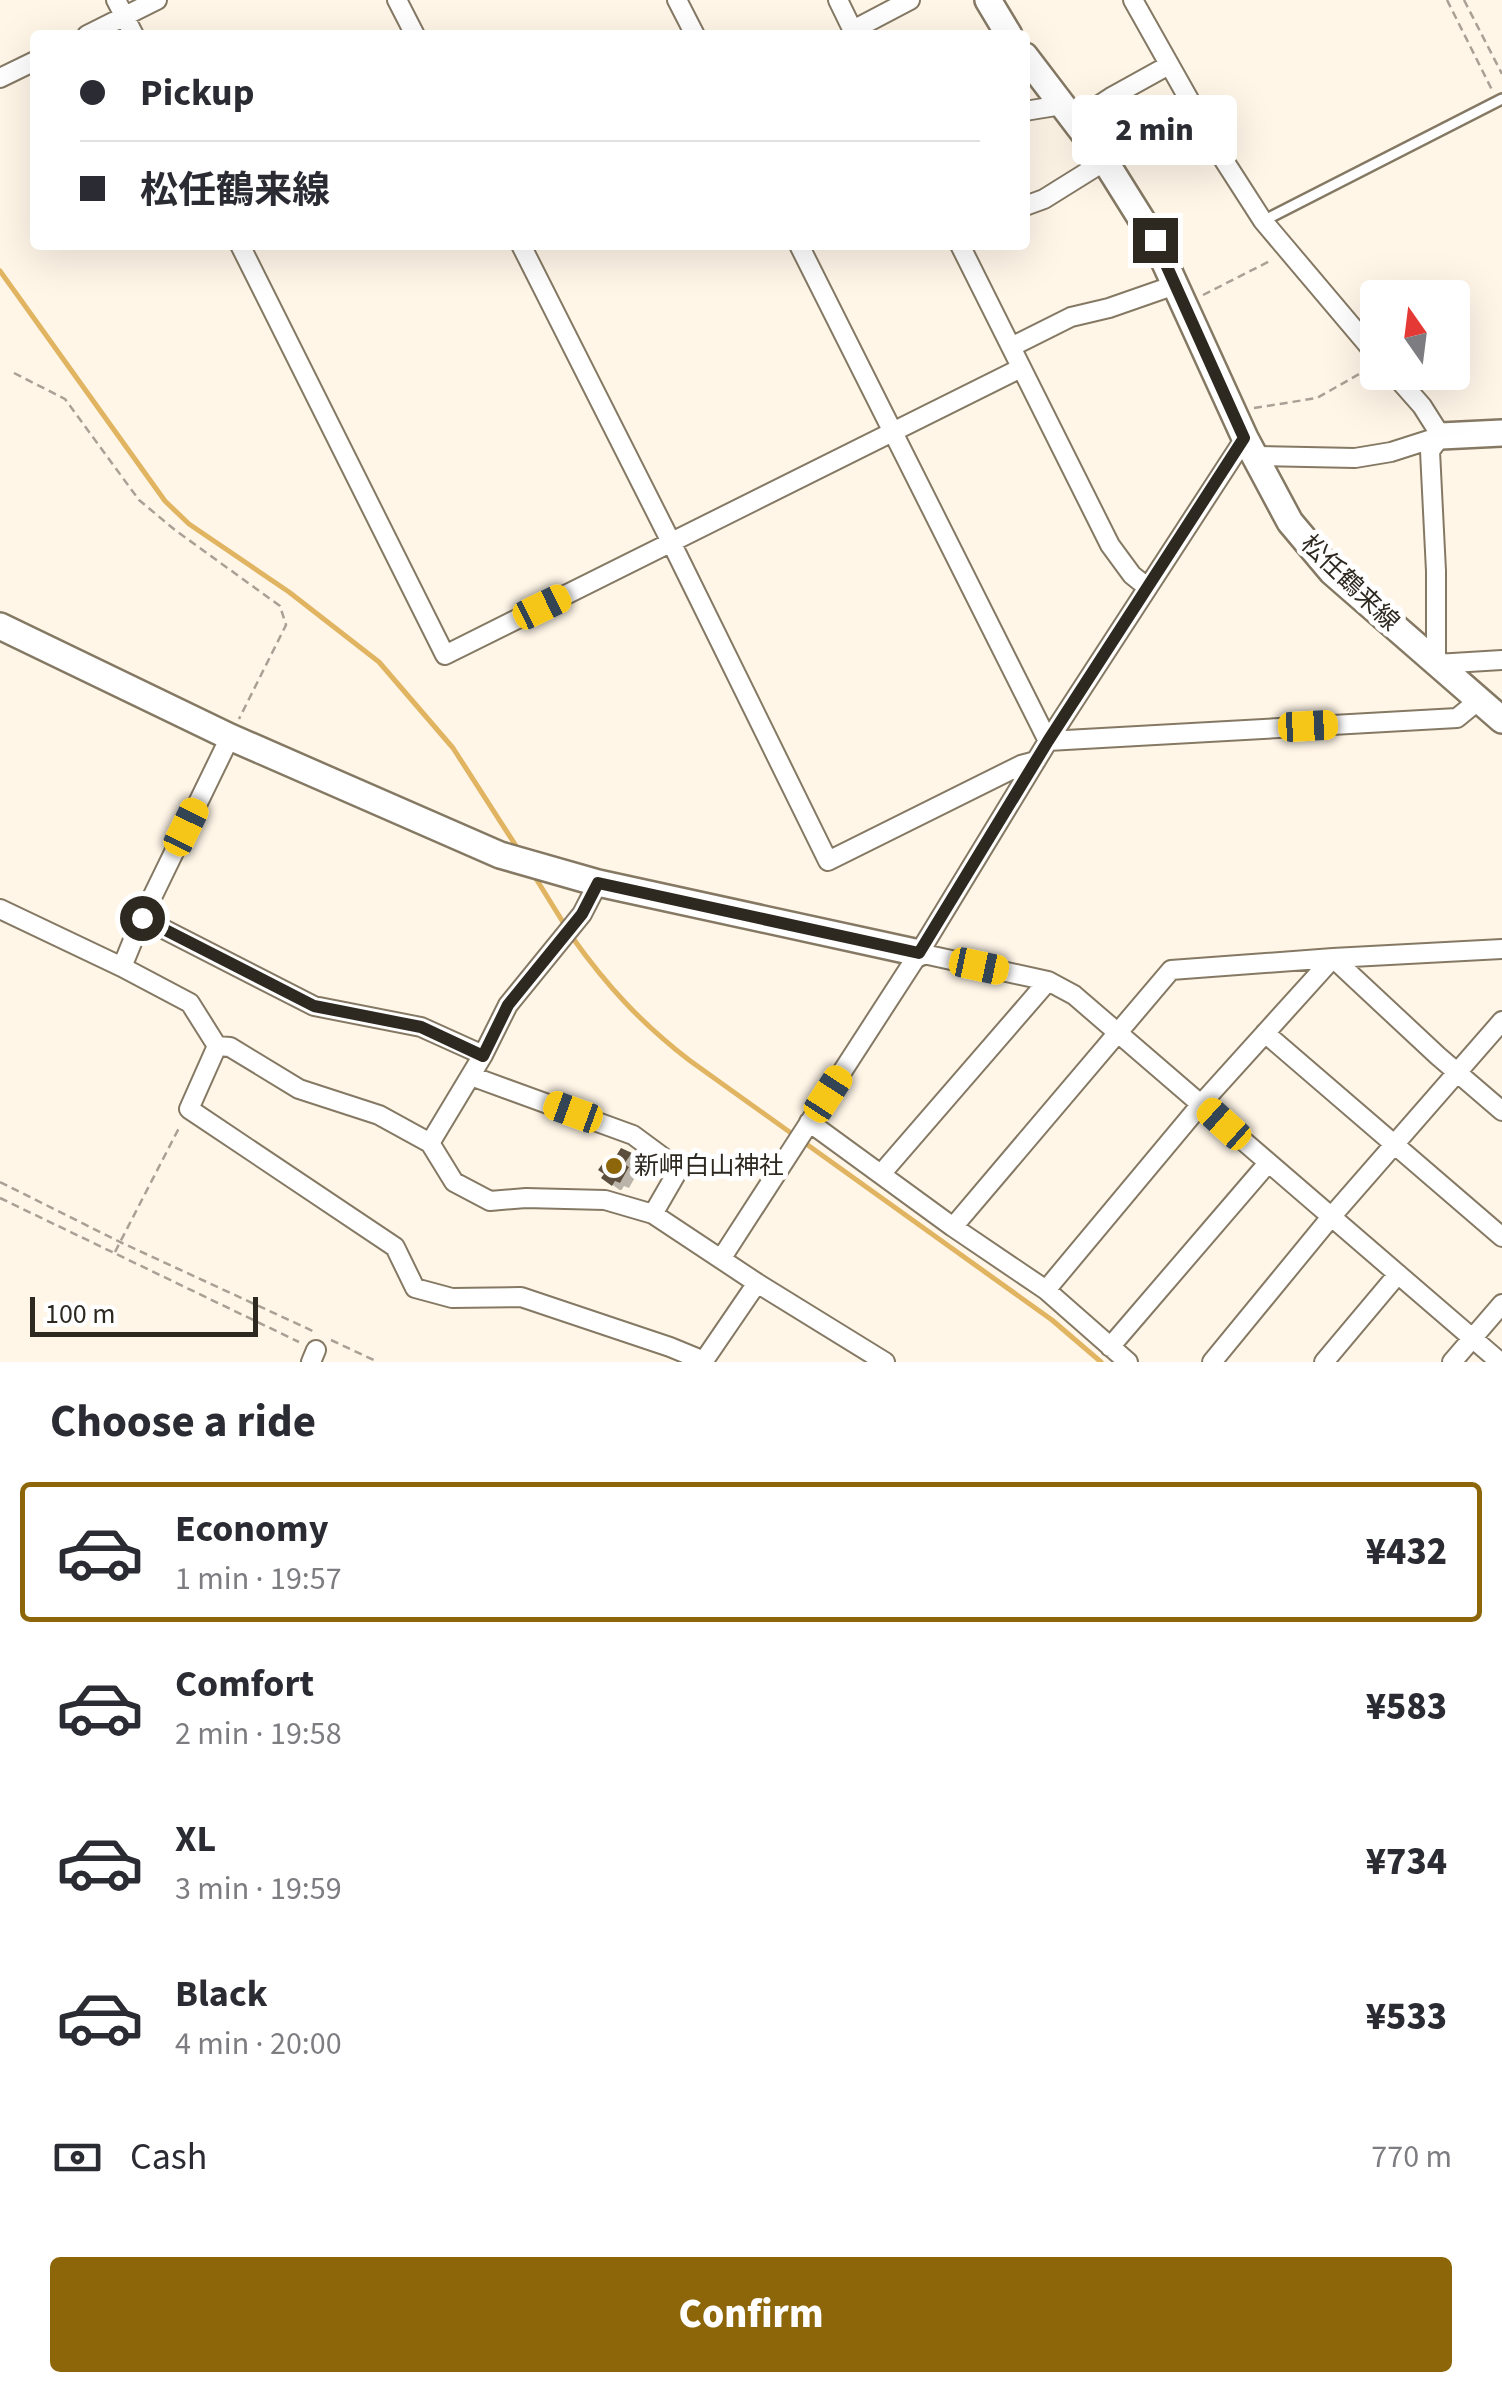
<!DOCTYPE html>
<html lang="en">
<head>
<meta charset="utf-8">
<style>
  :root { --surface:#fff; --page:#f2f2f3; --text:#2b2b33; --muted:#7c7c81; --line:#e1e1e2; --accent:#8e660a }
  body { margin:0; font-family:"Source Sans 3","Noto Sans JP",sans-serif; background:var(--page); color:var(--text); height:100vh; display:flex; flex-direction:column; font-size:38px; white-space:nowrap }
  * { box-sizing:border-box; margin:0 }
  p { font-size:32px; color:var(--muted) }
  .icon { flex:none; width:55px; height:55px; fill:none; stroke:currentColor; stroke-width:2; stroke-linecap:round; stroke-linejoin:round }
  .map { position:relative; height:1362px; overflow:hidden }
  .sheet { display:flex; flex-direction:column; background:var(--surface); flex:1 }
  .sheet>* { flex:none }
  .guide { position:absolute; left:30px; top:30px; width:1000px; height:220px; border-radius:10px; box-shadow:0 10px 40px #0002; display:grid; align-content:center; height:220px; padding:0 50px; background:var(--surface) }
  .needle { width:65px; rotate:346deg }
  .tools { position:absolute; left:1360px; top:280px; display:grid; gap:20px }
  .tools a { display:grid; place-items:center; width:110px; height:110px; border-radius:10px; background:var(--surface); box-shadow:0 10px 40px #0002; font-size:50px }
  .scale { position:absolute; left:30px; bottom:25px; width:228px; box-sizing:border-box; padding-left:10px; border:5px solid #2e2920; border-top:0; font-size:28px; line-height:35px; white-space:nowrap; color:#2e2920; -webkit-text-stroke:8px #fff; paint-order:stroke }
  .end { position:absolute; width:45px; height:45px; margin:-22px; border:12px solid #2e2920; background:#fff; box-shadow:0 0 0 5px #fff }
  .from { border-radius:50% }
  .bubble { position:absolute; height:70px; border-radius:10px; background:var(--surface); box-shadow:0 10px 40px #0002; font-size:32px; font-weight:800; line-height:70px; text-align:center }
  .car { position:absolute; width:30px; height:60px; margin:-30px -15px; border-radius:12px; box-shadow:0 0 8px 2px #0007; background:linear-gradient(#f5c518 24%,#345 0 40%,#f5c518 0 76%,#345 0 86%,#f5c518 0) }
  .guide b { display:flex; align-items:center; gap:35px; height:95px; font-size:38px }
  .guide b+b { border-top:2px solid var(--line) }
  .guide i { width:25px; height:25px; background:var(--text) }
  ul { padding:0; list-style:none }
  li { display:flex; align-items:center; gap:30px; height:140px; margin:0 20px 15px; padding:0 30px; border:5px solid transparent; border-radius:10px }
  li div { flex:1 }
  li b { display:block; font-size:38px }
  li em { font-style:normal; font-weight:800 }
  li.on { border-color:var(--accent) }
  li>.icon { width:90px; height:90px; stroke-width:1.5 }
  h2 { padding:0 50px; font-size:45px; line-height:120px }
  .pay { display:flex; align-items:center; gap:25px; height:110px; padding:0 50px; font-size:38px }
  .pay p { margin-inline-start:auto }
  .button { display:flex; gap:20px; margin-top:auto; padding:20px 50px }
  .button a { flex:1; height:115px; border-radius:10px; background:var(--accent); color:#fff; font-size:40px; font-weight:800; line-height:115px; text-align:center }
  .map>svg:first-child { display:block }
</style>
</head>
<body>
<div class="map">
<svg width="1502" height="1362" viewBox="0 0 1502 1362">
  <defs>
    <filter id="shadow"><feDropShadow dx="9" dy="5" stdDeviation="0" flood-color="#0004"/></filter>
  </defs>
  <rect width="100%" height="100%" fill="#fff6e8"/>
  <g fill="none" stroke-linecap="round" stroke-linejoin="round">
    <path stroke="#e1b461" stroke-width="5" d="M0,271l165,230 24,23 100,68 90,70 74,86 65,101
      M535,877l31,50
      M572,937c35,49 69,86 117,123l363,260 49,42"/>
  </g>
  <path fill="#5c503d" filter="url(#shadow)" d="M621,1148l11,5 -8,11 5,3 -9,16 -5,-2 -3,5 -11,-8 3,-4 -6,-4 10,-14 6,3z"/>
  <g fill="none" stroke-linecap="round" stroke-linejoin="round">
    <g stroke="#857964" stroke-width="14">
      <path id="lane" d="M1263,221l239,-122"/>
    </g>
    <g stroke="#857964" stroke-width="22">
      <path id="street" d="M116,0l18,35
        M397,0l18,35
        M677,0l18,35
        M838,0l17,35
        M1133,0l85,151 45,70 115,136
        M853,30l57,-30
        M87,35l70,-35
        M0,78l35,-17
        M1025,111l37,-6
        M1075,121l38,-25 56,-31
        M1025,206l19,-7 61,-38
        M240,245l205,410 576,-287
        M521,245l151,299 156,317 193,-96 15,-4
        M799,245l249,496
        M960,245l150,300 22,30 15,12
        M1011,347l60,-30 38,-9 66,-23
        M1392,372l30,34 19,30 -11,15 6,120v93l66,-4
        M1254,456l101,2 36,-6 50,-16
        M1048,741l409,-23 22,-18
        M0,909l122,58 68,36 27,43 13,1 69,42 80,26 51,28 24,39 36,19 36,-3 79,2 48,14 104,69 128,79
        M142,918l172,88 107,21 62,28 -53,88
        M919,953l129,28 26,14 426,367
        M122,967l20,-49 88,-181
        M1265,1033l237,204
        M217,1046l-28,63 206,138 20,41 37,10 69,-1 149,50 34,14
        M483,1055l25,-50 74,-91 16,-31
        M471,1076l162,59 46,34 -26,45
        M809,1122l144,105 93,63 82,72
        M881,1174l167,-193
        M953,1227l218,-257 162,-12 169,-9
        M721,1259l198,-306 129,-212 197,-303
        M1046,1290l156,-187 131,-145 105,98 64,55
        M1110,1347l158,-184
        M311,1362l5,-12
        M703,1362l54,-79
        M1212,1362l119,-145 171,-196
        M1324,1362l74,-88
        M1452,1362l50,-58"/>
    </g>
    <g stroke="#857964" stroke-width="30">
      <path id="secondary" d="M988,0l21,35
        M1025,56l80,105 50,80 90,197 45,84 42,50 170,148
        M1441,436l61,-3
        M0,626l230,111 270,118 98,28 321,70"/>
    </g>
    <path stroke="#a9a195" stroke-width="2.5" stroke-dasharray="8 5" stroke-linecap="butt" d="M1447,0l45,90
      M1464,0l38,74
      M1203,295l69,-35
      M14,373l51,26 74,101 36,30 105,76 6,19 -47,94
      M1254,408l63,-10 51,-29
      M0,1182l120,60 195,90
      M0,1198l299,144
      M115,1252l65,-126
      M331,1340l47,22"/>
    <use href="#lane" stroke="#fff" stroke-width="9"/>
    <use href="#street" stroke="#fff" stroke-width="18"/>
    <use href="#secondary" stroke="#fff" stroke-width="25"/>
  </g>
  <g fill="none" stroke-linecap="round" stroke-linejoin="round">
    <path stroke="#2e2920" stroke-width="12" d="M142,918l172,88 107,21 62,29 25,-51 74,-91 16,-31 321,70 129,-212 196,-303 -89,-198"/>
  </g>
  <circle fill="#8e660a" stroke="#fff" stroke-width="4" cx="614" cy="1166" r="10"/>
  <g text-anchor="middle" dominant-baseline="central" stroke-width="10" stroke-linejoin="round" paint-order="stroke">
    <g font-size="25" fill="#2e2920" stroke="#fff">
      <text transform="translate(1350 583) rotate(44)">松任鶴来線</text>
    </g>
    <g font-size="25" fill="#2e2920" stroke="#fff" text-anchor="start">
      <text x="634" y="1166">新岬白山神社</text>
    </g>
  </g>
</svg>
<div class="tools">
<a><svg class="needle" viewBox="-14 -14 28 28"><path d="M0-13l5 13h-10z" fill="#e53935"/><path d="M0 13l5-13h-10z" fill="#7c7c81"/></svg></a>
</div>
<div class="scale">100 m</div>
<i class="end from" style="left:142px;top:918px"></i>
<i class="end" style="left:1155px;top:240px"></i>
<div class="bubble" style="left:1072px;top:95px;width:165px">2 min</div>
<i class="car" style="left:542px;top:607px;rotate:64deg"></i>
<i class="car" style="left:1308px;top:726px;rotate:87deg"></i>
<i class="car" style="left:186px;top:827px;rotate:26deg"></i>
<i class="car" style="left:979px;top:966px;rotate:102deg"></i>
<i class="car" style="left:828px;top:1094px;rotate:33deg"></i>
<i class="car" style="left:573px;top:1112px;rotate:290deg"></i>
<i class="car" style="left:1224px;top:1124px;rotate:312deg"></i>
<div class="guide">
<b><i class="from"></i>Pickup</b>
<b><i></i>松任鶴来線</b>
</div>
</div>
<section class="sheet">
<h2>Choose a ride</h2>
<ul>
<li class="on"><svg class="icon" aria-label="car" viewBox="0 0 24 24"><path d="M5 17H2v-5l4-1 3-4h7l3 4 3 1v5h-3M9 17h6M6 11h13"/><circle cx="7" cy="17" r="2"/><circle cx="17" cy="17" r="2"/></svg><div><b>Economy</b><p>1 min · 19:57</p></div><em>¥432</em></li>
<li><svg class="icon" aria-label="car" viewBox="0 0 24 24"><path d="M5 17H2v-5l4-1 3-4h7l3 4 3 1v5h-3M9 17h6M6 11h13"/><circle cx="7" cy="17" r="2"/><circle cx="17" cy="17" r="2"/></svg><div><b>Comfort</b><p>2 min · 19:58</p></div><em>¥583</em></li>
<li><svg class="icon" aria-label="car" viewBox="0 0 24 24"><path d="M5 17H2v-5l4-1 3-4h7l3 4 3 1v5h-3M9 17h6M6 11h13"/><circle cx="7" cy="17" r="2"/><circle cx="17" cy="17" r="2"/></svg><div><b>XL</b><p>3 min · 19:59</p></div><em>¥734</em></li>
<li><svg class="icon" aria-label="car" viewBox="0 0 24 24"><path d="M5 17H2v-5l4-1 3-4h7l3 4 3 1v5h-3M9 17h6M6 11h13"/><circle cx="7" cy="17" r="2"/><circle cx="17" cy="17" r="2"/></svg><div><b>Black</b><p>4 min · 20:00</p></div><em>¥533</em></li>
</ul>
<div class="pay"><svg class="icon" aria-label="cash" viewBox="0 0 24 24"><path d="M3 7h18v10H3z"/><circle cx="12" cy="12" r="2"/></svg>Cash<p>770 m</p></div>
<div class="button"><a>Confirm</a></div>
</section>
</body>
</html>
